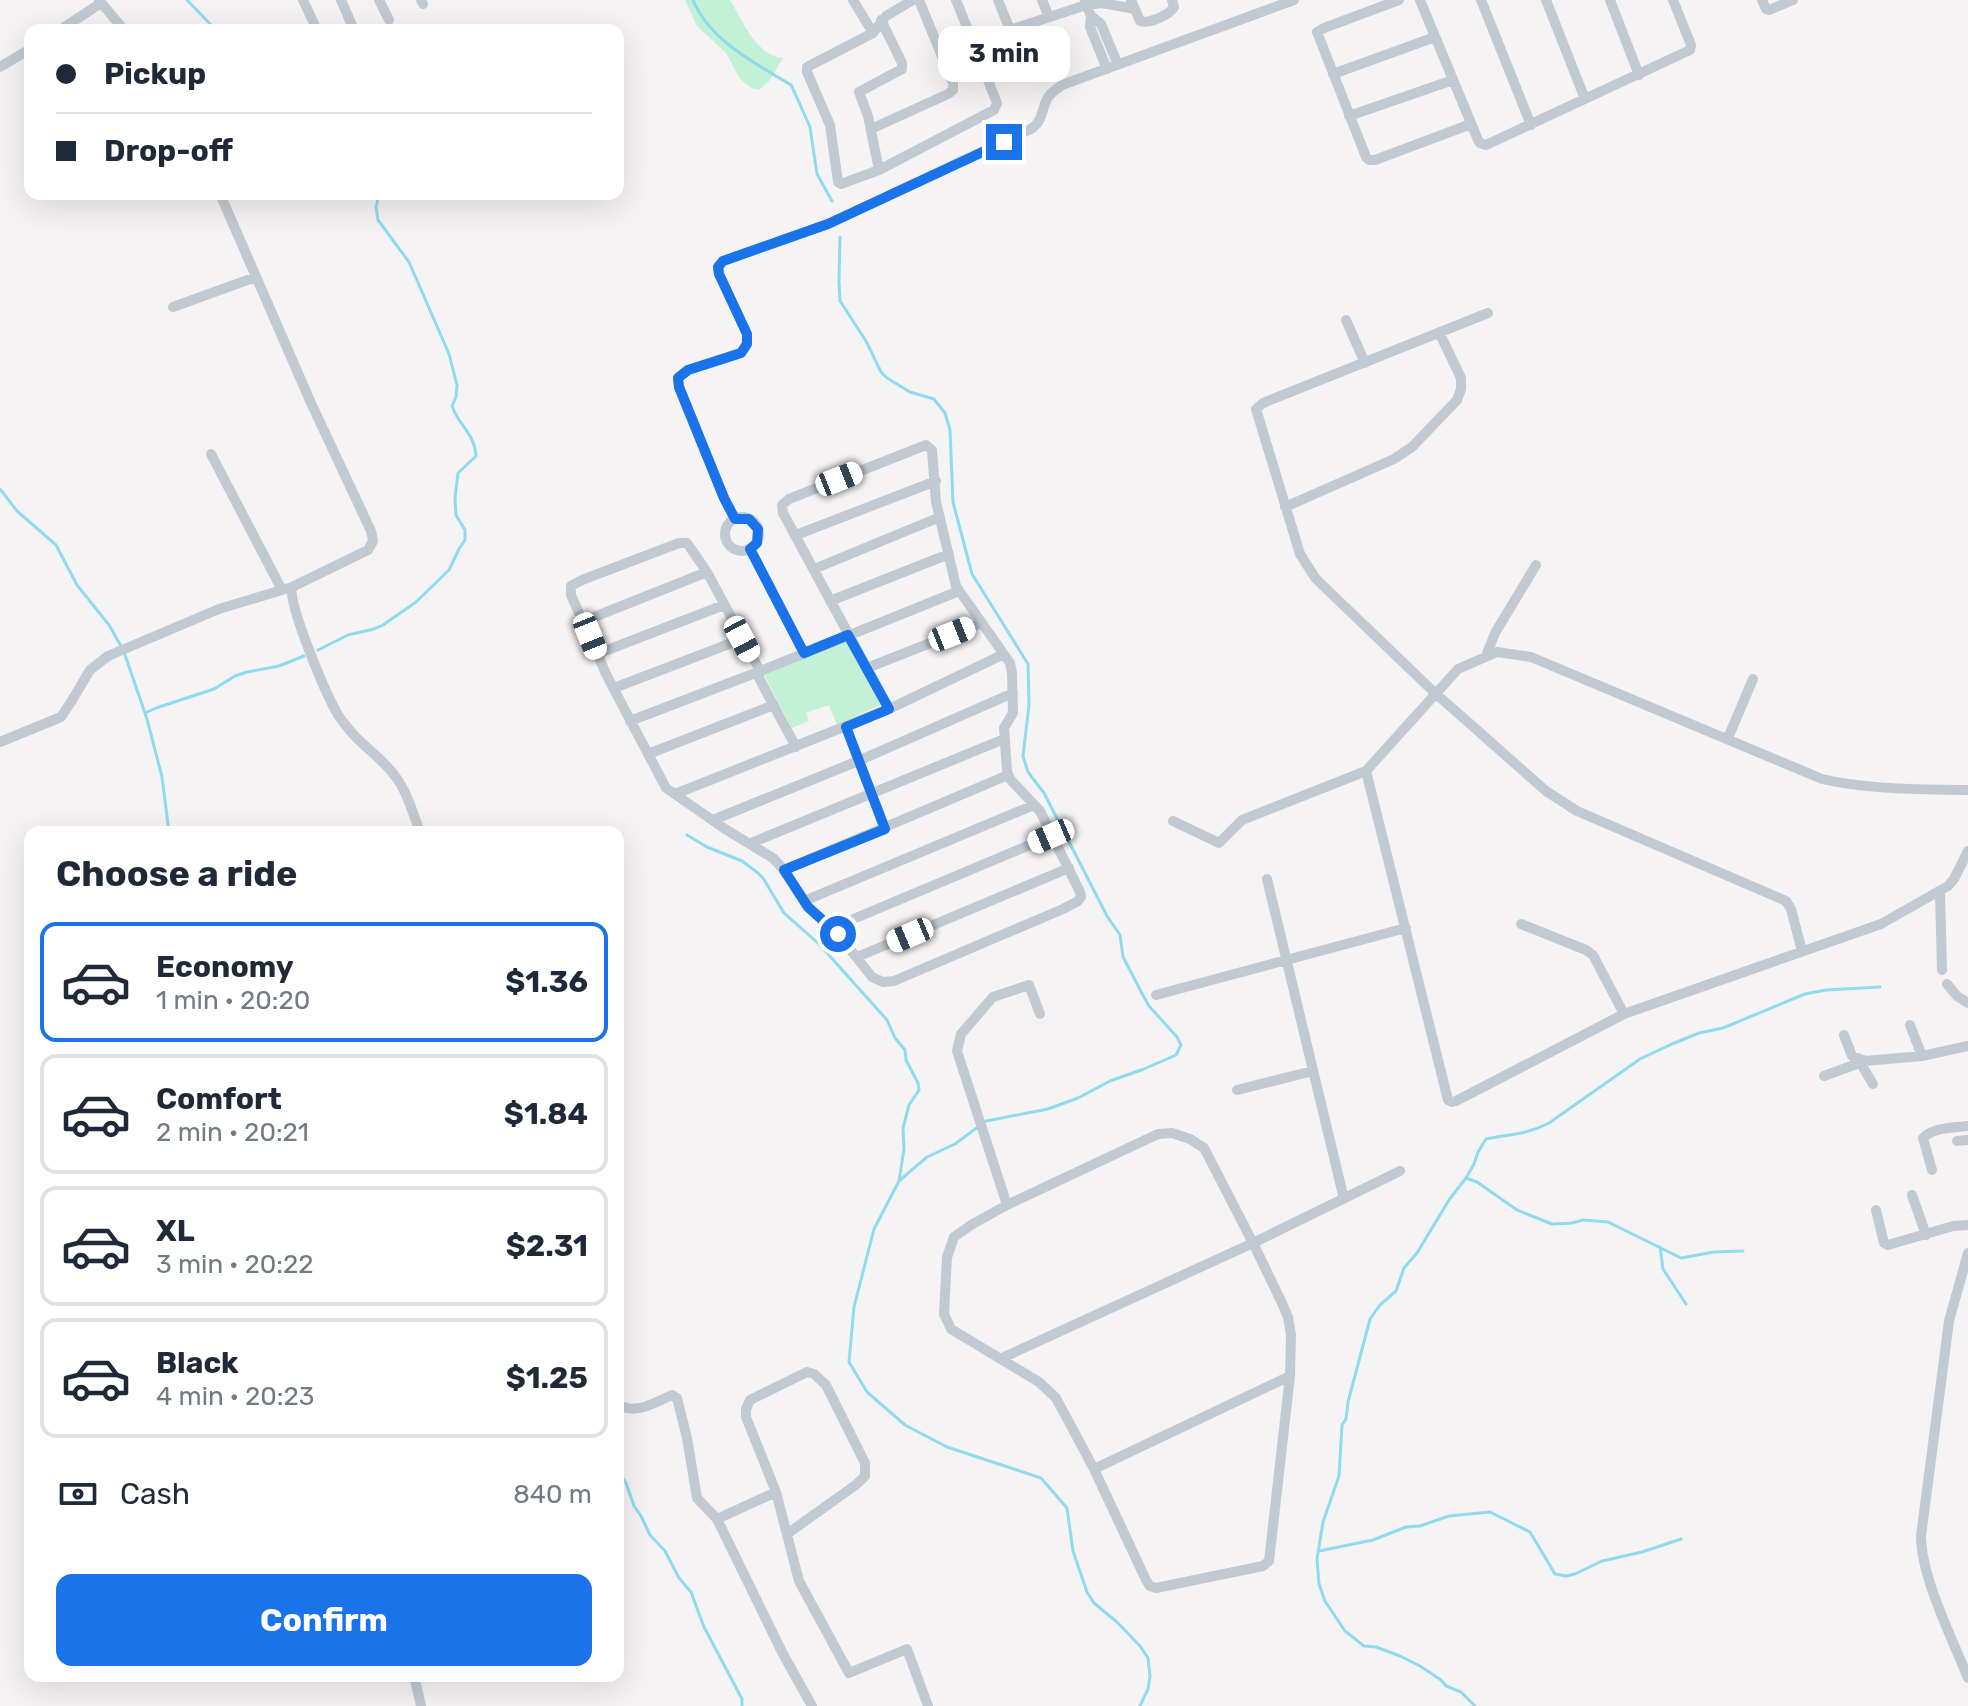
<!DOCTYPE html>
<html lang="en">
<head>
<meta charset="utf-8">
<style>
  :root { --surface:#fff; --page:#f6f6f7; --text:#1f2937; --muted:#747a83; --line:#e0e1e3; --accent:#1a73e8 }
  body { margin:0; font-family:Rubik,sans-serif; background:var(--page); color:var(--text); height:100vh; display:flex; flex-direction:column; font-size:30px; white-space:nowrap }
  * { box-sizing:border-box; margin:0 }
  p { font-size:26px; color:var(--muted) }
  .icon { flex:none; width:44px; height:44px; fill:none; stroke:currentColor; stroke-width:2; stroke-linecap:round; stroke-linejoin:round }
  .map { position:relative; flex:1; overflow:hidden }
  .panel { position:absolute; left:24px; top:826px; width:600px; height:856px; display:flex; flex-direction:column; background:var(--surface); border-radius:16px; box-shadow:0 8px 32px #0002 }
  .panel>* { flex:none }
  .guide { position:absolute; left:24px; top:24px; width:600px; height:176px; border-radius:16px; box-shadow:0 8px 32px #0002; display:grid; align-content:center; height:176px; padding:0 32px; background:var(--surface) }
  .end { position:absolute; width:36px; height:36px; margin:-18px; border:10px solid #1a73e8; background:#fff; box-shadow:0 0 0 4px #fff }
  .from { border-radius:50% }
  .bubble { position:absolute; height:56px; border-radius:16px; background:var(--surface); box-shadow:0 8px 32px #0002; font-size:26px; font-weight:700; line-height:56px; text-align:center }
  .car { position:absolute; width:24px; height:48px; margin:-24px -12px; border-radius:10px; box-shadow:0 0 6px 2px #0007; background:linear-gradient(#fff 24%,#345 0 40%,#fff 0 76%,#345 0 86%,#fff 0) }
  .guide b { display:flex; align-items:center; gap:28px; height:76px; font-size:30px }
  .guide b+b { border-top:2px solid var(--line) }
  .guide i { width:20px; height:20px; background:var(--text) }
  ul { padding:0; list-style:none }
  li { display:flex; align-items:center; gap:24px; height:120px; margin:0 16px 12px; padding:0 16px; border:4px solid var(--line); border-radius:16px }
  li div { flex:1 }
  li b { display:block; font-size:30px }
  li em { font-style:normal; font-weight:700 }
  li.on { border-color:var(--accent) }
  li>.icon { width:72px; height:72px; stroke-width:1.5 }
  h2 { padding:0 32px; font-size:36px; line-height:96px }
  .pay { display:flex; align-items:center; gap:20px; height:88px; padding:0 32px; font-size:30px }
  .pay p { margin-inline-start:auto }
  .button { display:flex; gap:16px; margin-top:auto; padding:16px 32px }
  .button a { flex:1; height:92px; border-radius:16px; background:var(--accent); color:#fff; font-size:32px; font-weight:700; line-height:92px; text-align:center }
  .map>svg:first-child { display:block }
</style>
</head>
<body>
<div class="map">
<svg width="1968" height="1706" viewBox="0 0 1968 1706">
  <rect width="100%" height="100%" fill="#f5f3f3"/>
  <path fill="#c3f1d5" d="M685,0h45c13,21 25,55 53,58l-14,23 -10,9 -8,-2 -11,-9 -14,-26 -29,-27z
    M1053,25l16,42 -26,9 -15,-42z
    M846,640l36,64 -45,21 -8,-20 -23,8 3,8 -17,7 -28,-53z"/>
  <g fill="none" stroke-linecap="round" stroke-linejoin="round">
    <path stroke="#90daee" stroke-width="3" d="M187,0l29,30
      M693,0c17,41 62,63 98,85l3,6 16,36 7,47 15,27
      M840,237l-1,44 1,20 26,40 15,31 6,6 23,14 24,7 11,14 5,17 3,72 19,72 56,90 1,41 -6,51 5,16 16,21 63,123 13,19 3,22 21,40 5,9 28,31 4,8 -5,10 -32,14 -34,12 -32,17 -30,11 -62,12 -31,23 -28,13 -28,24 -25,48 -20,78 -5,55 18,30 38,33 42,22 94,31 26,30 6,43 14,41 7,11 24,20 22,23 8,12 2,18 -2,13 -8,17
      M0,489l17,22 39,34 21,40 32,40 12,21
      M318,650l30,-15 26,-6 9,-4 33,-23 33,-32 10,-21 6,-9v-10l-9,-15 -1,-17 3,-25 18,-17c-1,-22 -17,-30 -24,-50l4,-9 1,-12 -8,-31 -40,-92 -31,-42 -2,-13 3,-13
      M124,652l23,67 15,58 7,55
      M145,713l11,-5 58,-19 21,-13 12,-4 32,-6 25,-10
      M687,835l20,12 35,14 16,12 5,5 21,35 35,31 68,76 8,18 10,12 1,10 12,23 1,7 -10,15 -6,23 1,21 -5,32
      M1466,1178l11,4 40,28 35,14 20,-1 11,-3 25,2 73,36 33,-6 29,-1
      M1660,1247l3,22 23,35
      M618,1471l8,12 8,23 7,10 9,19 15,16 14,27 12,14 13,35 38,72v7
      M1319,1551l54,-11 33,-13 14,-1 29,-10 41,-4 40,20 25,42 11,2 9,-2 27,-13 40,-9 39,-13
      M1475,1706l-14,-14 -15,-6 -5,-6 -21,-14 -20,-10 -24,-9 -12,-1 -19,-15 -20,-30 -6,-17 -2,-25 6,-37 16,-46 3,-51 4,-6 2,-17 22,-83 10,-14 16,-14 8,-23 13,-15 32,-53 17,-22 8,-14 4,-12 8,-13c25,-5 40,-4 63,-16l91,-64 32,-15 27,-11 24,-5 82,-34 21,-4 54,-3"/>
    <path stroke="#c1cad2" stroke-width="10" d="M99,0l25,30
      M303,0l13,28
      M341,0l13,30
      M379,0l10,20
      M421,0l2,4
      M853,0l20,33
      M913,0l-27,16 -13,17 -66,34v5l23,53 8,57 3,2 38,-14 115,-60 3,-7 -41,-103
      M1042,0l7,17
      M1131,0l9,21c10,3 29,-6 34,-14l-2,-7
      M1399,0l-75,28 -7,4 49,125 3,3h6l96,-36
      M1420,0l58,140 2,3 6,2 204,-95 1,-5 -18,-45
      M1481,0l50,125
      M1546,0l39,99
      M1610,0l29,75
      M1762,0l4,9 3,1 24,-10
      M1085,2l6,14 -1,11 17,42
      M1091,16l10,8 17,41
      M60,30l41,-27
      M1010,30l76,-25 16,-2 33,6
      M0,67l30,-18
      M985,73l35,-13 1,-3 -23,-57
      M1333,74l102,-37
      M1349,116l104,-36
      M871,129l77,-35 5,-4v-7l-34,-83
      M879,170l-11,-54 -9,-24 43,-23v-6l-21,-43
      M220,194l91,209 60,128 2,10 -5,9 -76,37c-4,18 34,107 45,126 4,7 10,14 15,20 13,15 31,26 43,43 12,15 18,38 25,56
      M173,307l83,-30
      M1488,313l-225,90 -7,6 44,145 16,25 119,114 111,98 31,20 209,90 5,8 11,42
      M1346,320l19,43
      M211,454l71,136
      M1285,507l109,-48 18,-12 45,-47 4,-11v-11l-21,-44
      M725 534a17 17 0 1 1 34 0a17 17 0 1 1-34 0Z
      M735,519l-11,-21 -45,-111 -1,-9 10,-8 53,-17 6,-9v-10l-28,-60 -1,-7 5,-6 105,-37 203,-95c12,-8 10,-18 16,-30 3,-6 9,-10 15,-14l232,-85
      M796,535l140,-54
      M750,549l54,104
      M814,569l126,-52
      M830,601l119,-47
      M584,621l123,-49
      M597,654l127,-49
      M1486,656l9,-23 41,-68
      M867,668l114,-45
      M614,688l128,-49
      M630,721l128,-49 201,-81
      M846,727l39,102
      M1728,738l25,-59
      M0,742l61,-25 10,-15 19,-32 18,-14 111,-47 73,-22
      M796,747l-37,-69 -1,-11 -51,-95 -20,-29h-8l-97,37 -11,6v9l36,81 59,112 59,41 48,29 11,12 24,37 30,27 34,43 11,5 11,-1 169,-72 15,-8 3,-4 -1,-5 -40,-81 -30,-32 -3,-8 -3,-43 9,-15 -1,-40 -2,-10 -54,-77 -20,-84 -4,-52 -6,-5 -137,54 -7,6 1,8 106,196
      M648,754l126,-49
      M1366,771l82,329 4,2 4,-1 168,-87 257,-90 67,-38 6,-7 14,-28
      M675,794l214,-85 113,-54
      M713,820l145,-59 155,-68
      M1173,821l46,22 23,-23 124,-49 92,-102 39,-17 34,5 291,122c48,11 97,10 146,11
      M751,843l253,-104
      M784,870l224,-95
      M1267,879l77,320
      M1940,892l2,78
      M804,901l230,-96
      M1521,924l65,26 7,5 31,59
      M832,928l219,-92
      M857,957l212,-89
      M1947,984l10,12 11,7
      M1156,995l250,-67
      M1910,1025l12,31
      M1844,1035l8,21 13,5
      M1861,1064l12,20
      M1824,1076l41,-15 57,-5 46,-10
      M1237,1090l76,-19
      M1172,1133l18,6 14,9 49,95 28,58 7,16 3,18 -1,41 -21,185 -6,5 -107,22 -6,-2 -4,-6 -52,-111 -38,-71 -17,-16 -88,-53 -7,-15 3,-57 7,-20 17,-12 36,-20 151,-71z
      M1957,1141l11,-1
      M1932,1170l-9,-32c11,-11 30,-10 45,-12
      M1912,1195l14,40
      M1007,1205l-50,-154 4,-17 32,-37 36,-12 11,29
      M1876,1210l8,33 4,2 65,-19 15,-1
      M1968,1253l-19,68 -28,215c0,41 31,102 47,142
      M1002,1358l251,-115 147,-72
      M618,1404c17,12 37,-2 54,-9l5,3 10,40 10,60 20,21 66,135 29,52
      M1094,1469l196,-93
      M776,1492l-30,-75v-8l4,-9 57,-28 7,2 12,11 39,78v13l-8,8 -70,50
      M717,1519l59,-27 23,89 50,92 58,-24 21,57
      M414,1676l7,30"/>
  </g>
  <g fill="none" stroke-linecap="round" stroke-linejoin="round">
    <path stroke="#1a73e8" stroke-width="10" d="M838,934l-30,-27 -24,-37 101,-41 -39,-102 43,-18 -41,-74 -44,18 -54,-104 7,-6 1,-14 -9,-10h-14l-11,-21 -45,-111 -1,-9 10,-8 53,-17 6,-9v-10l-28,-60 -1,-7 5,-6 105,-37 176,-82"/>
  </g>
</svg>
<i class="end from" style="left:838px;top:934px"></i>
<i class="end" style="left:1004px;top:142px"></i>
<div class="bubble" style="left:938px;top:26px;width:132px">3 min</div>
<i class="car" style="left:839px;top:479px;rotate:68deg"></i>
<i class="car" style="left:952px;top:634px;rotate:68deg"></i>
<i class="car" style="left:590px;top:636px;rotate:158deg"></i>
<i class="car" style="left:742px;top:639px;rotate:152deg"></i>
<i class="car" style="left:1051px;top:836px;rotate:247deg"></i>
<i class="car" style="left:910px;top:935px;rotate:247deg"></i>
<div class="guide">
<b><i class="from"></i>Pickup</b>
<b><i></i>Drop-off</b>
</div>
<section class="panel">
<h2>Choose a ride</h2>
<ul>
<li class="on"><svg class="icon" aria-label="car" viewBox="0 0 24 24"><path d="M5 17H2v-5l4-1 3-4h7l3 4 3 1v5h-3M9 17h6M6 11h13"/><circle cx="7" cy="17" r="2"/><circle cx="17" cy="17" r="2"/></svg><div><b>Economy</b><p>1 min · 20:20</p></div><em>$1.36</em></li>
<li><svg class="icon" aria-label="car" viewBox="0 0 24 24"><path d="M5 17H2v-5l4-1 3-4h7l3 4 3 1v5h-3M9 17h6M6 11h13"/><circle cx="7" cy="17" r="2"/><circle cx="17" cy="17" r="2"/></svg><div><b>Comfort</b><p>2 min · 20:21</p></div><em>$1.84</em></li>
<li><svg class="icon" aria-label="car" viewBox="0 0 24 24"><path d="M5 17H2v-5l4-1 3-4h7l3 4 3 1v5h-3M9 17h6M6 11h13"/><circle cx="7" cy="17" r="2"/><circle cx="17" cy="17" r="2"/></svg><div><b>XL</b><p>3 min · 20:22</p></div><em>$2.31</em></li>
<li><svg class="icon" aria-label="car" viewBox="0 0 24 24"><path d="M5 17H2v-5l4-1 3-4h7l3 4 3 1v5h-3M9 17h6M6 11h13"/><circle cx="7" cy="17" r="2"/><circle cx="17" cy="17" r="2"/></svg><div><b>Black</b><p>4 min · 20:23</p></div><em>$1.25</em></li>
</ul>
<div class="pay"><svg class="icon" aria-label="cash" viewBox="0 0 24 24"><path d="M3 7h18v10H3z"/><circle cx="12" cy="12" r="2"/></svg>Cash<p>840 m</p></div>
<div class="button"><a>Confirm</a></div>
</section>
</div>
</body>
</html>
